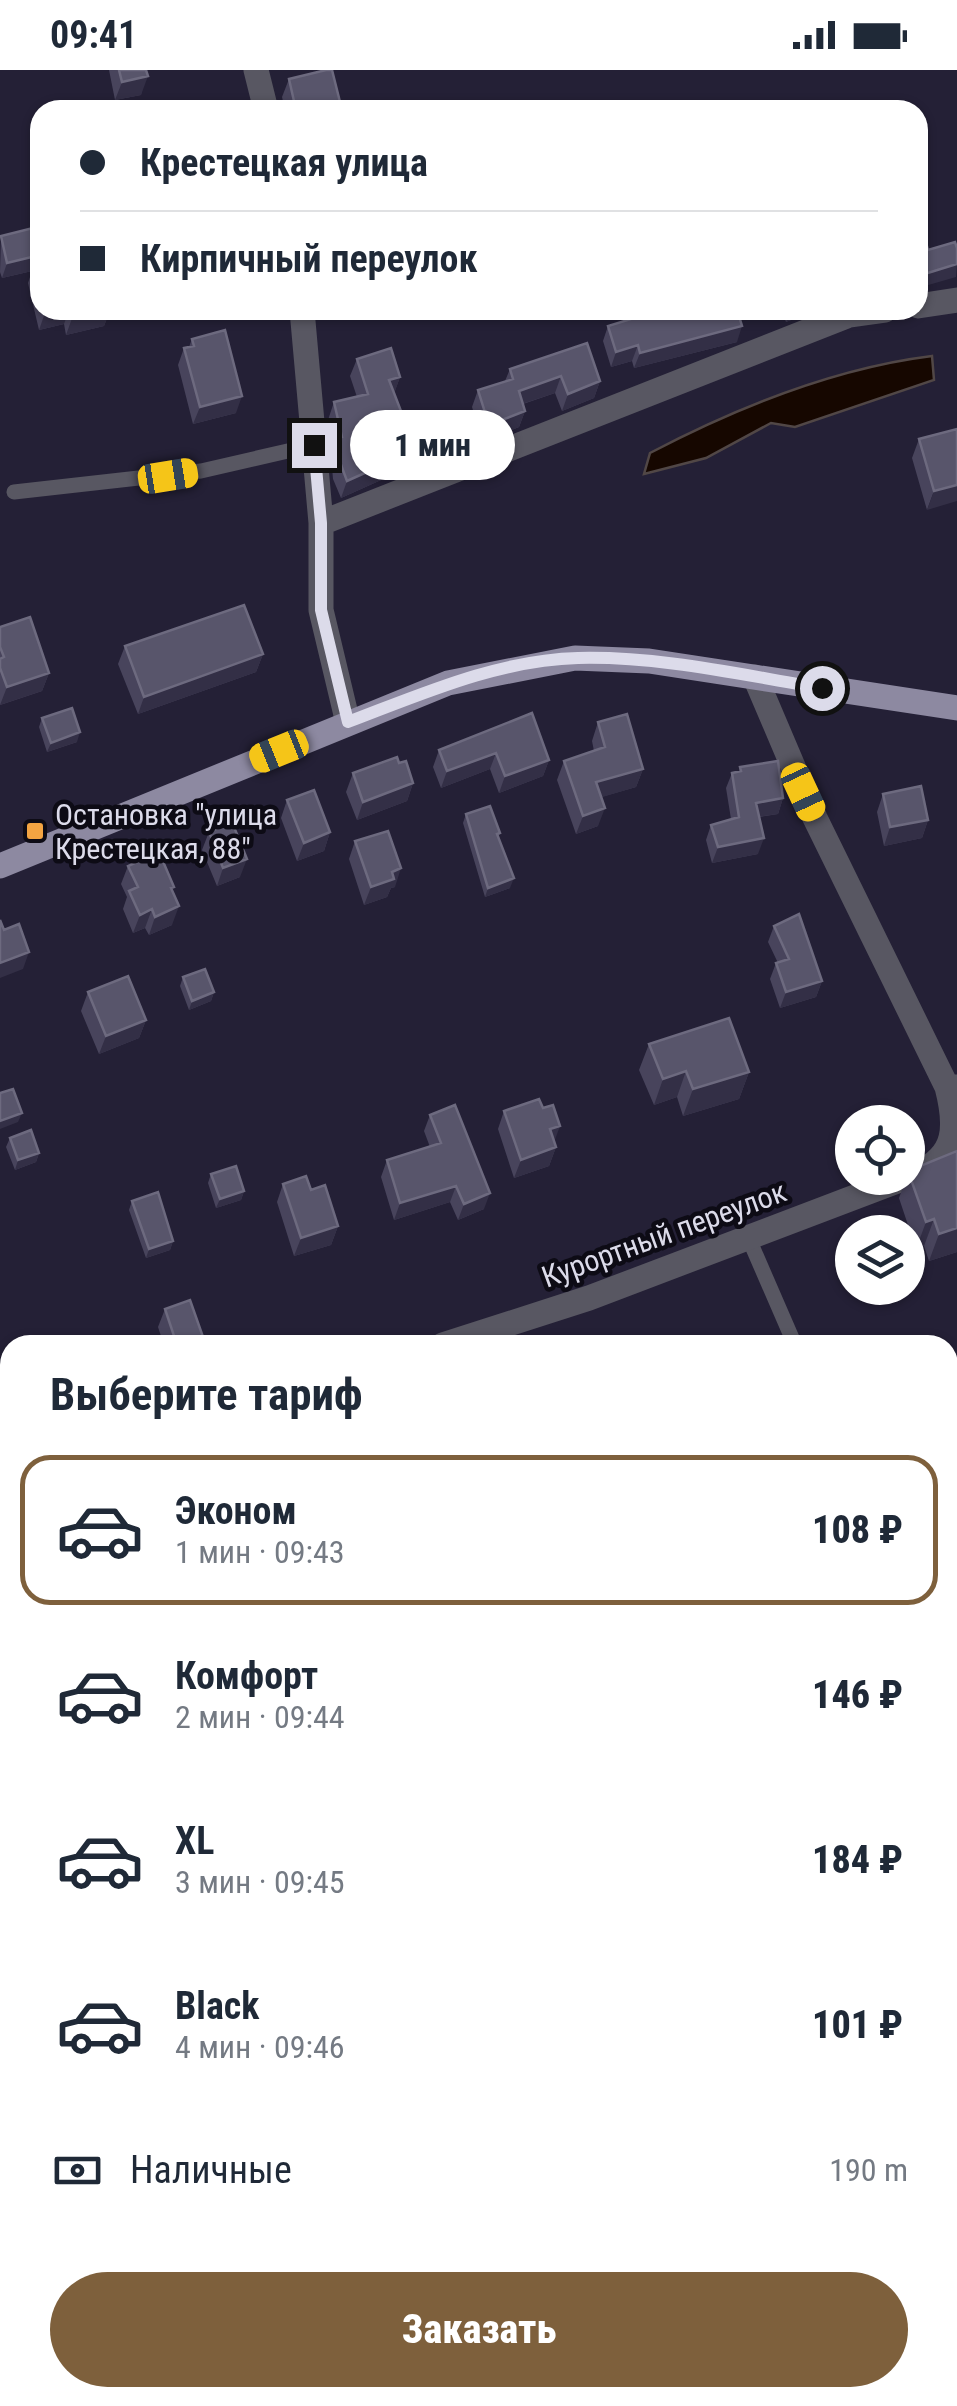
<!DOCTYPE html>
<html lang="ru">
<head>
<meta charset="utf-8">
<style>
  :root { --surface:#fff; --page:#f2f2f3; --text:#1f2937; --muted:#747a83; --line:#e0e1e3; --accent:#7e603c }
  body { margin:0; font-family:"Roboto Condensed",sans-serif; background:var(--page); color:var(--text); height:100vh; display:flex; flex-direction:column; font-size:38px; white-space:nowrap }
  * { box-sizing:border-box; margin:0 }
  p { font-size:32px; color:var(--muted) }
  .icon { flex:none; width:55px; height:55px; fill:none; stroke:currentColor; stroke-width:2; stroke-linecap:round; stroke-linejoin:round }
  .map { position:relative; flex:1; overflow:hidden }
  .details { position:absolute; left:0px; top:1265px; width:958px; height:1072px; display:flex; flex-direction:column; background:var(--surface); border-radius:30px 30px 0 0; box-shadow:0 2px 8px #0004 }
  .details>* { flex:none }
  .hud { position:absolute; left:30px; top:30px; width:898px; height:220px; border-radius:30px; box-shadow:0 2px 8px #0004; display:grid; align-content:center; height:220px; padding:0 50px; background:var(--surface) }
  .tools { position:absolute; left:835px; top:1035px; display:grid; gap:20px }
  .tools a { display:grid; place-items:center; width:90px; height:90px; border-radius:50%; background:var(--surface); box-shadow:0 2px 8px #0004; font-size:50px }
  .end { position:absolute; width:45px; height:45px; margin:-22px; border:12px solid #dcdbea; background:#111; box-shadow:0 0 0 5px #111 }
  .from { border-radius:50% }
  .bubble { position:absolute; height:70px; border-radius:35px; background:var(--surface); box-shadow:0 2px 8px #0004; font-size:32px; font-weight:800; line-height:70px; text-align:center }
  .car { position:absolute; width:30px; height:60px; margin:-30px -15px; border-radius:12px; box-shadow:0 0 8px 2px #0007; background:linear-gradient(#f5c518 24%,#345 0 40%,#f5c518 0 76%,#345 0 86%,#f5c518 0) }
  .hud b { display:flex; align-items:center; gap:35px; height:95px; font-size:38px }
  .hud b+b { border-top:2px solid var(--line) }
  .hud i { width:25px; height:25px; background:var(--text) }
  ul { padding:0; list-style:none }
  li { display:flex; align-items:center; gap:30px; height:150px; margin:0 20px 15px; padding:0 30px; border:5px solid transparent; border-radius:30px }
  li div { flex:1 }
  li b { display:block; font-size:38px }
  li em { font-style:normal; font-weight:800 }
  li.active { border-color:var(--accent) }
  li>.icon { width:90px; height:90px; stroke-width:1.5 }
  h2 { padding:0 50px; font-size:45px; line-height:120px }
  .pay { display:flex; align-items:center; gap:25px; height:110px; padding:0 50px; font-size:38px }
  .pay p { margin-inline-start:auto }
  .primary-button { display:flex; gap:20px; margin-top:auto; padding:20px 50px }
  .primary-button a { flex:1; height:115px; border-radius:60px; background:var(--accent); color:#fff; font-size:40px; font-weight:800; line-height:115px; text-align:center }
  .status { display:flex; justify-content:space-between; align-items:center; height:70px; padding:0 50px; background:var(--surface); direction:ltr }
  .status svg { height:28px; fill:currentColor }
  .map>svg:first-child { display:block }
</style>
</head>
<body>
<div class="status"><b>09:41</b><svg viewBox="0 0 49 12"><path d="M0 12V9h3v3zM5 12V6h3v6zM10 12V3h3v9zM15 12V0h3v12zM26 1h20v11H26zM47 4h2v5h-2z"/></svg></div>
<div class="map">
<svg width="957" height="2336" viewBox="0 0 957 2336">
  <rect width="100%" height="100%" fill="#242036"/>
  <path fill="#160700" stroke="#514746" stroke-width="2.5" d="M932,286l2,24 -139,47 -24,-4 -65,35 -62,16 6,-21c86,-45 185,-85 282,-97z
    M0,2122l10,9v197h116l5,8h-131z"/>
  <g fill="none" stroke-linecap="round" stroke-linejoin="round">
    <path stroke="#585762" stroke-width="15" d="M14,422l187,-21 113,-26
      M749,1169l46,106
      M948,1410l9,1"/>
    <path stroke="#585762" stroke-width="25" d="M256,0l10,40
      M918,236l39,-6
      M302,240l19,213v87l27,113
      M321,453l528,-208 36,-5
      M755,607l60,141 132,269
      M919,1102c38,-17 38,-46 28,-85h10
      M443,1275l146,-47 316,-120"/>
    <path stroke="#8d89a1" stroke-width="25" d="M0,796l448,-183 127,-25 74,3 308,47"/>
  </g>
  <path fill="#48445c" d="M109,0h37l-5,25 -26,5z
    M289,9l53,31h-57l-3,-13z
    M1,166l39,3v71h72l-3,3 -5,13 -38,9 -2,-11 -25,6 -11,-47 4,-12 -30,7 -2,-6z
    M782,240h30l-1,2 -25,10z
    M608,256l129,16 -103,26 -2,-7 -21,6 -8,-26z
    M192,269l44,74 -43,11 -15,-59 6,-17 5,-1z
    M357,289l43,18 -6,16 22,57 -6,17 -69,31 -8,-19 -2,-23 4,-9 -7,-27 6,-18 23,-5 -7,-21z
    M510,299l90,12 -6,17 -32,13 -7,-18 -32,11 2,7 -6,16 -36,15 -11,-35 6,-17 27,-9z
    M957,359l-30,81 -15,-52 7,-19z
    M0,557l49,46 -7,18 -42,14z
    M125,576l138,8 -7,18 -118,42 -20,-50z
    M532,643l17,47 -6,16 -44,17 -9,-24 -49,19 -8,-21 6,-17z
    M42,648l35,24 -30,10 -8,-25z
    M598,652l45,47 -7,18 -35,10 -3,29 -22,8 -19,-54 7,-19 30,-10 -2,-10z
    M399,693l14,20 -6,18 -50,19 -11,-28 7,-19z
    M740,697l43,31 -5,16 -19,3 -1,37 -46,9 -6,-23 5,-15 20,-6 -5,-31 6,-15 7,-1z
    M883,724l45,26 -6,18 -38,8 -7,-34z
    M287,730l43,32 -6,19 -27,10 -16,-43z
    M466,744l34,19 -2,5 12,50 -25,9 -22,-74z
    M209,762l31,45 -23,9 -15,-36z
    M355,771l40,46 -4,1 -4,9 -23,8 -15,-46z
    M128,796l44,26v33l-23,10 -4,-7 -12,5 -10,-24 4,-12 -6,-13z
    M774,856l48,55 -6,16 -36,11 -10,-29 6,-16h2l-10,-21z
    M183,907l31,15 -3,9 -22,9 -9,-24z
    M88,922l58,28 -7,18 -40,16 -18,-43z
    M649,974l100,28 -10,27 -56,17 -6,-19 -23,8 -15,-35z
    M504,1041l50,31 2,5 -7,19 -35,12 -16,-49z
    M430,1045l54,94 -26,11 -8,-18 -56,18 -13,-43 6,-17 43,-13 -6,-16z
    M10,1068l29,15 -3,9 -21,8 -9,-23z
    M908,1101l49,81 -28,9 -5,-15 -8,3 -17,-51 7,-20h2z
    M211,1104l33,17 -3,9 -25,8 -8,-25z
    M283,1114l28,6 27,36 -7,19 -37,11 -17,-54z
    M132,1131l41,40 -3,9 -24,8 -17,-48z
    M165,1239l38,28 -3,8h-36l-6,-18z"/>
  <path fill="#332f46" d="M148,6l-7,19 -26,5 7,-18z
    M40,185l-3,1 -5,15 -30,7 5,-15z
    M957,194l-1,13 -38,11v-12z
    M46,240h23l-5,14 -25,6z
    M75,240h37l-3,3 -5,13 -38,9z
    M791,240h21l-1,2 -25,10z
    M742,256l-5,16 -103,26 6,-15z
    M638,275l-6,16 -21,6 5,-15z
    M561,306l-6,17 -42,14 6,-16z
    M400,307l-6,17 -5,-14z
    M600,311l-6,17 -32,13 6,-17z
    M242,326l-6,17 -43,11 7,-17z
    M525,341l-6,16 -36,15 6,-17z
    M416,380l-6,17 -69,31 6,-17z
    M957,415v16l-30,9 7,-19z
    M263,584l-7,18 -118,42 6,-17z
    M49,603l-7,18 -42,14 7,-18z
    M80,662l-3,10 -30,10 4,-9z
    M496,683l-6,16 -49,19 6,-17z
    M549,690l-6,16 -44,17 6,-17z
    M643,699l-7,18 -47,14 7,-19z
    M413,713l-6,18 -50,19 6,-18z
    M783,728l-5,16 -27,4 5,-15z
    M605,738l-7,18 -22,8 7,-18z
    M928,750l-6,18 -38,8 6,-19z
    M330,762l-6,19 -27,10 7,-18z
    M764,768l-6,16 -46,9 6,-16z
    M247,789l-7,18 -23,9 6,-18z
    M401,798l-6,19 -4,1 -4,9 -23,8 7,-18 21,-15z
    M514,808l-4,10 -25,9 3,-9z
    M179,836l-7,19 -23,10 6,-18z
    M152,839l-7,19 -12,5 7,-18z
    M29,882l-6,17 -23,9v-15z
    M822,911l-6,16 -36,11 6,-16z
    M214,922l-3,9 -22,9 3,-9z
    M146,950l-7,18 -40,16 7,-18z
    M686,1001l-9,26 -23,8 9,-26z
    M749,1002l-10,27 -56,17 10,-27z
    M22,1043l-4,9 -18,7v-8z
    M560,1056l-7,19 -3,-16z
    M556,1077l-7,19 -35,12 7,-18z
    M39,1083l-3,9 -21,8 3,-10z
    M456,1116l-6,16 -56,18 6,-17z
    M244,1121l-3,9 -25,8 4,-9z
    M490,1123l-6,16 -26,11 6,-16z
    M934,1149l-10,27 -8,3 10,-27z
    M338,1156l-7,19 -37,11 7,-18z
    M957,1158v24l-28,9 10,-27z
    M173,1171l-3,9 -24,8 3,-9z
    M203,1267l-3,8h-19z"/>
  <path fill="#58556b" stroke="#6d6a7f" stroke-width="2.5" d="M119,0h27l2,6 -26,6z
    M326,0h6l10,40h-46l-7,-31z
    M918,143l10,37 27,-8 2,6v16l-39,12z
    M37,157l3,12v16l-33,8 -6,-27z
    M660,240h77l5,16 -102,27 -2,-8 -22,7 -8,-26z
    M225,260l17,66 -42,11 -16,-59 10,-2 -2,-7z
    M587,273l13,38 -32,13 -7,-18 -42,15 6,20 -36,14 -11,-35 35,-11 -3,-10z
    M391,278l9,29 -11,3 27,70 -69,31 -7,-19 -2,-23 4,-2 -8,-35 34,-8 -11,-35z
    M957,359v56l-23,6 -15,-52z
    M244,535l19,49 -119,43 -19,-51z
    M30,547l19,56 -42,14 -7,-19v-9l4,-2 -4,-10v-20z
    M72,638l8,24 -29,11 -9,-25z
    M532,643l17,47 -44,16 -9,-23 -49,18 -8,-21z
    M627,644l16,55 -47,13 9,26 -22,8 -19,-55 41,-14 -7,-25z
    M397,687l2,6 7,-2 7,22 -50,19 -10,-29z
    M778,691l5,37 -27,5 8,35 -46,9 -7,-22 28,-8 -7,-44 9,-2 -1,-4z
    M921,716l7,34 -38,7 -7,-33z
    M314,720l16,42 -26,11 -17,-43z
    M490,736l10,27 -3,1 17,44 -26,10 -22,-74z
    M232,752l15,37 -24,9 -14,-36z
    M388,761l13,37 -9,4 2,7 -23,8 -16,-46z
    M159,782l15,35 -3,1 8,18 -24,11 -3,-8 -12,6 -11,-24 9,-4 -10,-21z
    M799,844l23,67 -36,11 -10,-29 13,-4 -15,-33z
    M0,850l4,10 15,-6 10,28 -29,11z
    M205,899l9,23 -22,9 -9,-24z
    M128,906l18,44 -40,16 -18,-44z
    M729,948l20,54 -56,17 -7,-18 -23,8 -14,-35z
    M13,1019l9,24 -22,8v-28z
    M539,1029l4,9 10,-3 7,21 -10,3 6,18 -35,13 -17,-49z
    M455,1035l35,88 -26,11 -8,-18 -56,17 -13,-43 54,-17 -11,-28z
    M31,1060l8,23 -21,7 -8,-22z
    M957,1081v77l-18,6 -5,-15 -8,3 -18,-51z
    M236,1096l8,25 -24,8 -9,-25z
    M306,1106l5,14 14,-5 13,41 -37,12 -18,-54z
    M158,1122l15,49 -24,8 -17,-48z
    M190,1230l13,37 -26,8 -12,-36z"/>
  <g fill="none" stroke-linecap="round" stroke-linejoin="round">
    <path stroke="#dcdbea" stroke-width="12" d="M314,375l7,78v87l27,112c74,-28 150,-62 230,-64 81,-2 164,17 244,30"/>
  </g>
  <rect fill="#f3a442" stroke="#0d0b15" stroke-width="4" x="25" y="751" width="20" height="20" rx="5"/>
  <g text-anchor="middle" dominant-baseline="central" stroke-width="9" stroke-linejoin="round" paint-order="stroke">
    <g font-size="30" fill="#dcdbea" stroke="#0d0b15" text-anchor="start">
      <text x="55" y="744">Остановка "улица<tspan x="55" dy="34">Крестецкая, 88"</tspan></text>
    </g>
    <g font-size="30" fill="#dcdbea" stroke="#0d0b15">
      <text transform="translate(664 1164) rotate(-20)">Курортный переулок</text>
    </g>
  </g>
</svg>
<div class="tools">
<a><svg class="icon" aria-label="locate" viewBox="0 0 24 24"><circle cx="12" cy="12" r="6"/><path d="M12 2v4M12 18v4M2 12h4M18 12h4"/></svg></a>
<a><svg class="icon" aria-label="layers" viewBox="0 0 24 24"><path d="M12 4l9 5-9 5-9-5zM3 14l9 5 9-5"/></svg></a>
</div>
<i class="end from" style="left:822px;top:618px"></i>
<i class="end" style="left:314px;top:375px"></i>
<div class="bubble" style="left:350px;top:340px;width:165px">1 мин</div>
<i class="car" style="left:168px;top:406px;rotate:81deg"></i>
<i class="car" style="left:279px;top:681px;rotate:248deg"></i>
<i class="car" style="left:803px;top:722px;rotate:155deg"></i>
<div class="hud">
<b><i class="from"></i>Крестецкая улица</b>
<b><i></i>Кирпичный переулок</b>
</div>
<section class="details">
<h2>Выберите тариф</h2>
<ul>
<li class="active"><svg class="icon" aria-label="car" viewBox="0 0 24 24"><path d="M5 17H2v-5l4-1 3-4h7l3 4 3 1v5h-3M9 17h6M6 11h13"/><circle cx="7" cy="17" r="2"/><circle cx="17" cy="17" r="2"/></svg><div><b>Эконом</b><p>1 мин · 09:43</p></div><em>108 ₽</em></li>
<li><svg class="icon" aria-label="car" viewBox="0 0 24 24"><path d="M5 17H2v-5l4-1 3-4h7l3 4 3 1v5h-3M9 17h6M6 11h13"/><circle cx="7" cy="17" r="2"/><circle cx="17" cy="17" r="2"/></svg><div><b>Комфорт</b><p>2 мин · 09:44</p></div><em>146 ₽</em></li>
<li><svg class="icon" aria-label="car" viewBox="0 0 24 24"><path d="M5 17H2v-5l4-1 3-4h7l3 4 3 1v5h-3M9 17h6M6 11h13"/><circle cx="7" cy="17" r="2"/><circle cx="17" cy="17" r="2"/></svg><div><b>XL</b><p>3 мин · 09:45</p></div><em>184 ₽</em></li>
<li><svg class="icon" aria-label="car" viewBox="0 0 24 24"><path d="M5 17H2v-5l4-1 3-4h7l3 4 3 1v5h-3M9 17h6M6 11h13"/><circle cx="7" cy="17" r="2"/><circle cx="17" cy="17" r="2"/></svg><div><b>Black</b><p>4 мин · 09:46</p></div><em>101 ₽</em></li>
</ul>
<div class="pay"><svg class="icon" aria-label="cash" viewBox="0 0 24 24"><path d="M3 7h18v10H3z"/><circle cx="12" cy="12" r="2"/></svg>Наличные<p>190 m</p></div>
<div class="primary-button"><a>Заказать</a></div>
</section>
</div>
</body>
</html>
